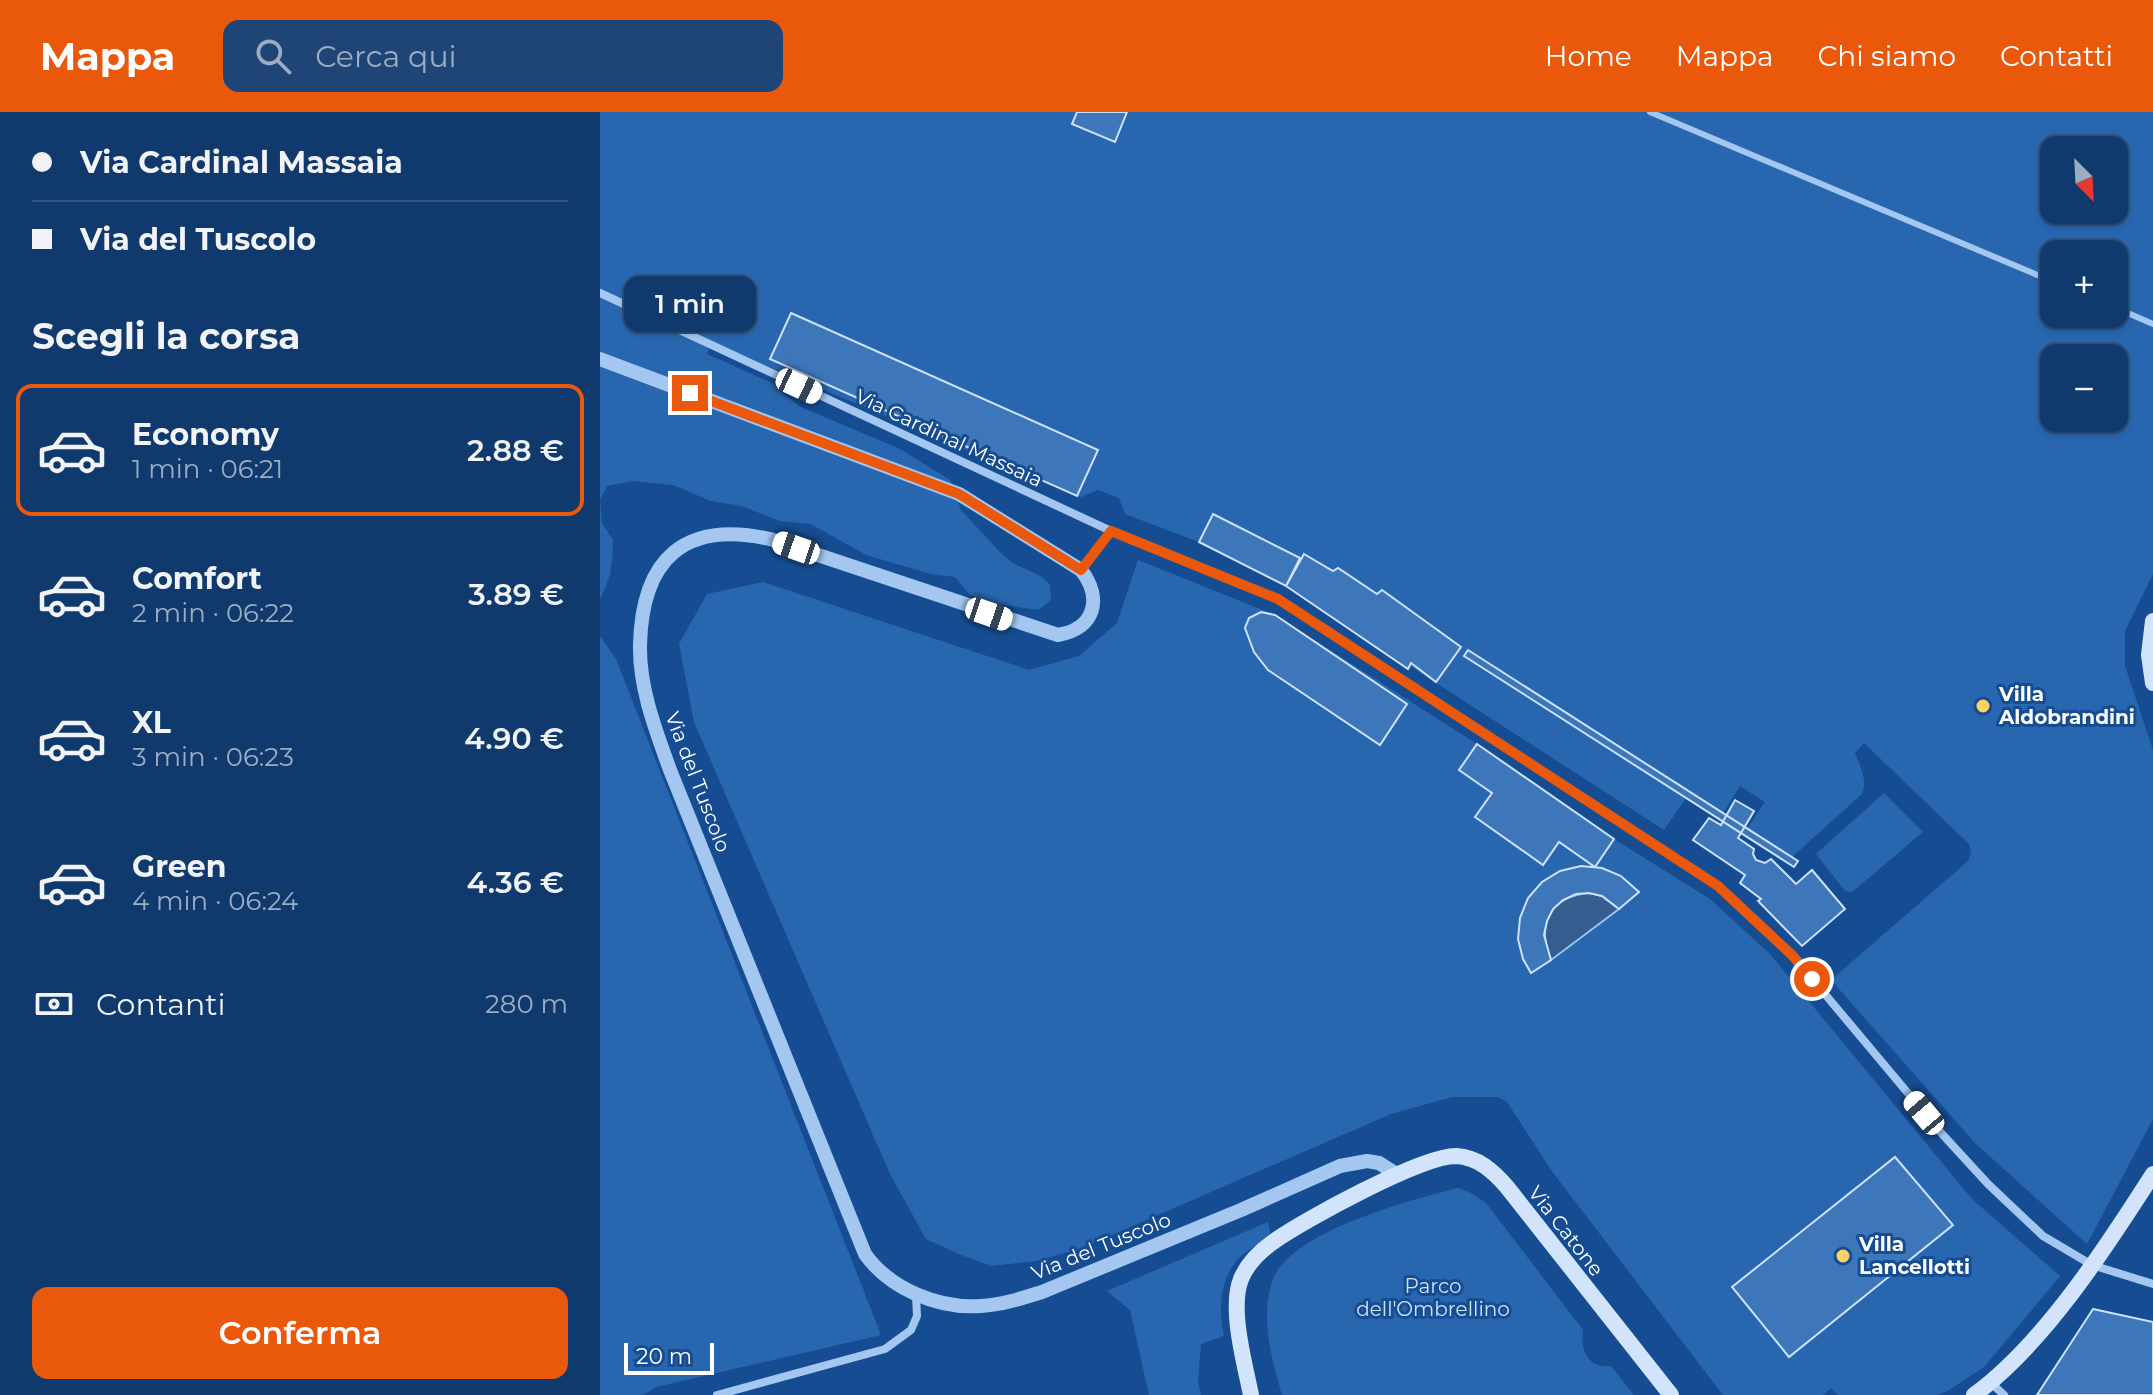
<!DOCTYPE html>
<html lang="it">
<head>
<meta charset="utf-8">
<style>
  :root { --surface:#103a6e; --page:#1e4576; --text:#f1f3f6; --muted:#9cadc2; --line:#305481; --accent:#ea580c }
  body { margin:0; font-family:Montserrat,sans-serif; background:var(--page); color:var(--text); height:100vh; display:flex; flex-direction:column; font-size:30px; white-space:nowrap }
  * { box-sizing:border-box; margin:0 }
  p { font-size:26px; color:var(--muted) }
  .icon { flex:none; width:44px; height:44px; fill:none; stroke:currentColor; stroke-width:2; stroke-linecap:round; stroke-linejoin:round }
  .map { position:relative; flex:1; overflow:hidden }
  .drawer { display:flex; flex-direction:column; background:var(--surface); width:600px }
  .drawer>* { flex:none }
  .top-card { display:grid; align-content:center; height:176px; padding:0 32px; background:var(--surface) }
  .needle { width:52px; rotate:156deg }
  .buttons { position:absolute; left:1440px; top:24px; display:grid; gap:16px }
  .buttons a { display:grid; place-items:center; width:88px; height:88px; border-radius:16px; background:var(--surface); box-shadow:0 2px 6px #0004,0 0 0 2px var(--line); font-size:40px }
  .scale { position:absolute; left:24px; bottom:20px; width:90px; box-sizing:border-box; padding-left:8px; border:4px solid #fff; border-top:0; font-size:22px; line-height:28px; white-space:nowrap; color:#fff; -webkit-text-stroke:6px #164d92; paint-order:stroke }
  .end { position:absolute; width:36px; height:36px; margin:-18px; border:10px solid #ea580c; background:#fff; box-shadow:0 0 0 4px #fff }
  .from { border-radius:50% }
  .bubble { position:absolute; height:56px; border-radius:16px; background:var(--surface); box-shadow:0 2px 6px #0004,0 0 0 2px var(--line); font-size:26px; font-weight:600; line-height:56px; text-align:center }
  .car { position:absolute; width:24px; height:48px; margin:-24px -12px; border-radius:10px; box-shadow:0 0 6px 2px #0007; background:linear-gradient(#fff 24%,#345 0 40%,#fff 0 76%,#345 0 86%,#fff 0) }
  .top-card b { display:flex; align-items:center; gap:28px; height:76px; font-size:30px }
  .top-card b+b { border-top:2px solid var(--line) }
  .top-card i { width:20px; height:20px; background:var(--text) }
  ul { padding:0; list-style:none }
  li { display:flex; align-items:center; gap:24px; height:132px; margin:0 16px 12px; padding:0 16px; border:4px solid transparent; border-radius:16px }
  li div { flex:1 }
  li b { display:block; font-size:30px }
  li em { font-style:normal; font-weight:600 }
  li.active { border-color:var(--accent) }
  li>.icon { width:72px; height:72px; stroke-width:1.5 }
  h2 { padding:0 32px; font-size:36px; line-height:96px }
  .pay { display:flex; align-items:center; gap:20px; height:88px; padding:0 32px; font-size:30px }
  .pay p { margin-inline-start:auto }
  .cta { display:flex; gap:16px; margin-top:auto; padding:16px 32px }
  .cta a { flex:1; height:92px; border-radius:16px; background:var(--accent); color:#fff; font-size:32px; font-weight:600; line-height:92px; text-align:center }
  header { display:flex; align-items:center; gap:48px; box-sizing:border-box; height:112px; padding:0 40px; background:var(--accent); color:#fff }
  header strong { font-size:38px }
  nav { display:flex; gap:44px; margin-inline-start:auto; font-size:28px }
  .search { width:560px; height:72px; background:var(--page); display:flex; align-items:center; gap:20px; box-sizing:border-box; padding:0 28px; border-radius:16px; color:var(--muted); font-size:30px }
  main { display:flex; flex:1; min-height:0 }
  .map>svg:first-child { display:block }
</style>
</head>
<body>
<header>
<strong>Mappa</strong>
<div class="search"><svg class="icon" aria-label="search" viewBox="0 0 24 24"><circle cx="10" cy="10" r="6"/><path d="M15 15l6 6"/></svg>Cerca qui</div>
<nav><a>Home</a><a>Mappa</a><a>Chi siamo</a><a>Contatti</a></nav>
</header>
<main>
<section class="drawer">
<div class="top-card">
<b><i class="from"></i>Via Cardinal Massaia</b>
<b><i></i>Via del Tuscolo</b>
</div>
<h2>Scegli la corsa</h2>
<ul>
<li class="active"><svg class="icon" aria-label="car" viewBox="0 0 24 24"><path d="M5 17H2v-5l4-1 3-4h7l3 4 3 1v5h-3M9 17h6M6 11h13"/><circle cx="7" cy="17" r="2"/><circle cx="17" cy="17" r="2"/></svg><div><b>Economy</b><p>1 min · 06:21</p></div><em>2.88 €</em></li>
<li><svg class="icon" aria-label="car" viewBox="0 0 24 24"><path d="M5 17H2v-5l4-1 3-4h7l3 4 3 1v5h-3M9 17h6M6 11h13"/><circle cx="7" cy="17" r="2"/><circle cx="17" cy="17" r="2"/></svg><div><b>Comfort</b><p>2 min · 06:22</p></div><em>3.89 €</em></li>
<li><svg class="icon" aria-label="car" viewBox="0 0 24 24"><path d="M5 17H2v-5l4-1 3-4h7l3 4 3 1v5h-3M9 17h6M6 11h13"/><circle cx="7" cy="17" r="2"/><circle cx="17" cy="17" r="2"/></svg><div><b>XL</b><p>3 min · 06:23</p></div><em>4.90 €</em></li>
<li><svg class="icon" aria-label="car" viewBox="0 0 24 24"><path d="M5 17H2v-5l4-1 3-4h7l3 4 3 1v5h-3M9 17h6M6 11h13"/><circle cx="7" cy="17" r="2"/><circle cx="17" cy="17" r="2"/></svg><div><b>Green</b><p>4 min · 06:24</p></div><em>4.36 €</em></li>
</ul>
<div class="pay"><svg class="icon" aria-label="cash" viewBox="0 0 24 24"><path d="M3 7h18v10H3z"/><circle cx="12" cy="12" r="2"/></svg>Contanti<p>280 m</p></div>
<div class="cta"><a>Conferma</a></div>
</section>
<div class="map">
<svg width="1553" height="1283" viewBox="0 0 1553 1283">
  <rect width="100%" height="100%" fill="#164d92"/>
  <path fill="#2867b0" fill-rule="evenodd" d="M0,0h1553v462l-28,57v35l28,84v369l-66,125 -112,-101 -144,-163 137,-119 3,-8 -2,-9 -105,-101 -9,10c5,13 13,27 7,41l-70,63 -45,-28 18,-27 -25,-16 -17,27 -33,-21 -26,38 -378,-244 -87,-44 -74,-28 -6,-16 -21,-8 -17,7 -4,-1 -366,-153 -4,11 69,31 6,8 19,14 99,42 50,31 11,30 38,41 12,11 31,15 8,8 1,15 -12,10 -51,-7 -18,-8 -15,-18 -24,-3 -65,-19 -55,-31 -31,-3 -38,-15 -31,-5 -38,-16 -41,-4 -25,5 -7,14 2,23 11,17 -1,20 -2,15 -10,25zM1454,38h60v60h-60zM1454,142h60v60h-60zM1454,246h60v60h-60z
    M538,448l137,55 202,129 137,95 96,60 60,55 202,245 88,77 -76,91 -35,23 -11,5h-100l-7,-7 -8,7h-100l-172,-225 -44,-68 -9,-5h-46l-61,17 -309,134 -45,13 -46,5 -32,-12 -33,-15 -36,-65 -196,-452 -15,-78 28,-50 56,-12 266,88 50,-14 38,-33zM1295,1045l58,68 -164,132 -57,-70z
    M0,524l16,23 265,676 -225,52 -13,8h-43z
    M1284,681l39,39 -71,60 -7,-1 -29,-37z
    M858,1076l13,5 15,10 97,127c-3,21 6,39 28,36l23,29h-352c-10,-37 -23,-77 -9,-116 19,-48 138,-79 185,-91z
    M668,1110l2,11c-8,11 -20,15 -30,24 -20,19 -22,54 -16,79l-23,8 -3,37 3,14h-52l-19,-85 -23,-19z"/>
  <path fill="#355d8f" stroke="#96c2f3" stroke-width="2" d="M989,781l13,3 17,13 -68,51c-15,-35 -1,-64 38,-67z"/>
  <path fill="#3e77b9" stroke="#cbe1fc" stroke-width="2" d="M477,0h50l-12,30 -43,-18z
    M191,201l307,137 -21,46 -307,-137z
    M613,402l87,44 -14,28 -87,-44z
    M704,442l29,17 5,-3 39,26 5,-4 79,57 -25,35 -25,-19 -3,6 -122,-83z
    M661,500l14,3 132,89 -27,41 -112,-75 -14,-18 -9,-24 4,-10z
    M868,538l330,211 -4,6 -330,-211z
    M877,632l137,95 -19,28 -36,-25 -16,23 -68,-48 17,-24 -33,-23z
    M1135,688l19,11 -16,27 16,11 -1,5 3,6 9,3 6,-4 25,25 16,-14 33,39 -43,37 -44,-45 3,-2 -21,-16 5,-8 -52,-35 16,-22 12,7z
    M981,754l21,2 19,8 18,16 -20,17 -17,-13 -13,-3 -13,1 -13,6 -10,9 -6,12 -3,14 7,25 -20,13 -8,-14 -5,-20 2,-21 8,-20 14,-16 18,-11z
    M1295,1045l58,68 -164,132 -57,-70z
    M1493,1197l60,13v73h-116z"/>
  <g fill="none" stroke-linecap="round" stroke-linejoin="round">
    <path stroke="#a4c7f1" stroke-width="6" d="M1050,0l404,170
      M1514,195l39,17"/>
    <path stroke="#a4c7f1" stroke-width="8" d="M0,181l511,238 167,68 440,287 75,70 150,179 45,49 55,52 49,29 61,19
      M481,458l30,-39
      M1391,1271l13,12
      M117,1283l168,-46 26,-19 6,-14 -1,-21"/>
    <path stroke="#a4c7f1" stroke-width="14" d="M0,247l359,135 122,76c22,28 14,59 -23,65l-288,-96c-86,-19 -128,20 -130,106 -1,43 16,86 30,125l195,484c25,35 73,55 116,52 21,-1 42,-8 61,-14l199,-82 99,-44 27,-5 12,2 19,12"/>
    <path stroke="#d2e4fb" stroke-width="16" d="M1553,509l-4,34 4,28
      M651,1283c-6,-31 -22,-86 -10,-116 6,-15 18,-27 32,-37 31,-22 148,-86 183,-86 22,1 37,15 51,31l164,208
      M1374,1283c70,-51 133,-149 179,-221"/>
  </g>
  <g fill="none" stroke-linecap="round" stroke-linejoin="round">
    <path stroke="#ea580c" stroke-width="10" d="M90,281l269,101 122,76 30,-39 167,68 440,287 75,70 19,23"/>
  </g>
  <g fill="#ffd063" stroke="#164d92" stroke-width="3">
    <circle cx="1383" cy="594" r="8"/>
    <circle cx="1243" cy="1144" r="8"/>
  </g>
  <g text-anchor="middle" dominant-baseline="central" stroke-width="6" stroke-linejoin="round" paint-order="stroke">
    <g font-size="20" fill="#fff" stroke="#164d92">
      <text transform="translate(349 326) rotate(25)">Via Cardinal Massaia</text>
      <text transform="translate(98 670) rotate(69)">Via del Tuscolo</text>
      <text transform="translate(966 1119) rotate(52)">Via Catone</text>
      <text transform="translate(501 1134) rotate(-22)">Via del Tuscolo</text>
    </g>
    <g font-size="20" font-weight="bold" fill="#fff" stroke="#164d92" text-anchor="start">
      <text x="1399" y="582">Villa<tspan x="1399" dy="23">Aldobrandini</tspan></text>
      <text x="1259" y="1132">Villa<tspan x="1259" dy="23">Lancellotti</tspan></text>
    </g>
    <g font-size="20" fill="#cbe1fc" stroke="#164d92">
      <text x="833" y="1174">Parco<tspan x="833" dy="23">dell'Ombrellino</tspan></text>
    </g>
  </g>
</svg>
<div class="buttons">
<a><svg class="needle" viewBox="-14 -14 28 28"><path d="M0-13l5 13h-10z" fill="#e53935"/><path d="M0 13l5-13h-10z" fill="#9cadc2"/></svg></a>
<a>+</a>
<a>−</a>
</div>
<div class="scale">20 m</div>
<i class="end from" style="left:1212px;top:867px"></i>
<i class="end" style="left:90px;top:281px"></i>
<div class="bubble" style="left:24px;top:164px;width:132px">1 min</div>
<i class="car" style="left:199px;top:274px;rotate:115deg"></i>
<i class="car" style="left:196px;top:436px;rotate:289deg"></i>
<i class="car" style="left:389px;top:502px;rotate:109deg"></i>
<i class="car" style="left:1324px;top:1001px;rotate:320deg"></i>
</div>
</main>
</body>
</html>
